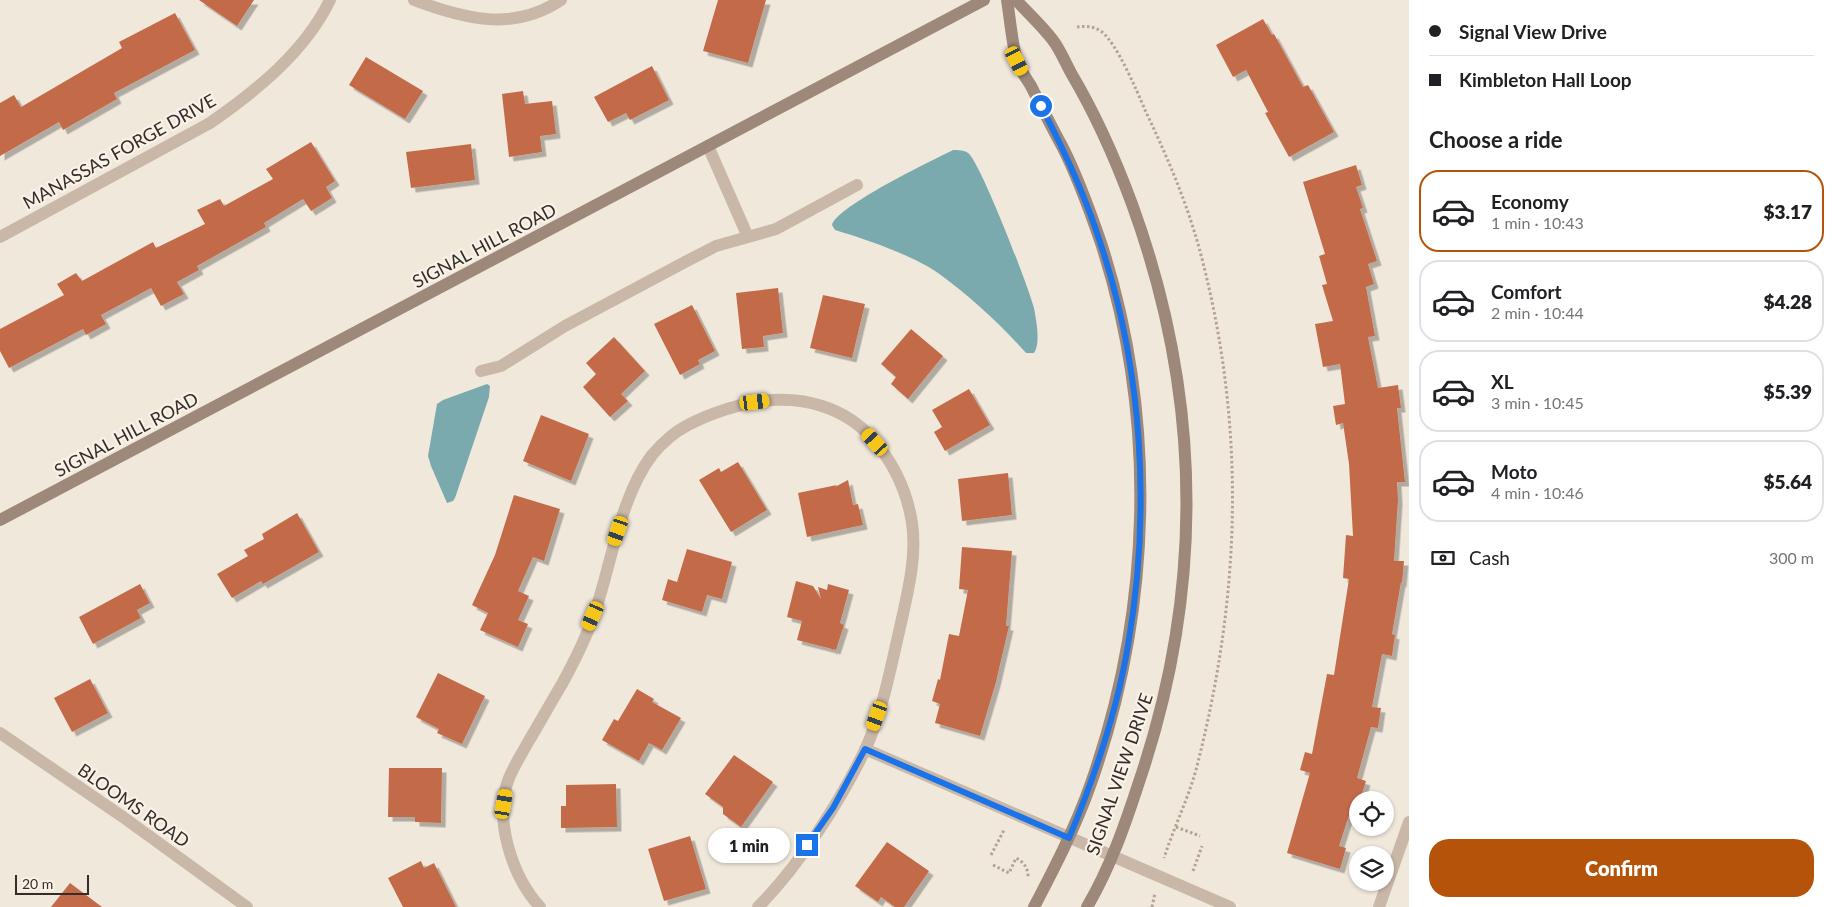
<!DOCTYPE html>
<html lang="en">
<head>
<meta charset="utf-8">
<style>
  :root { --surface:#fff; --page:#f2f2f2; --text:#202124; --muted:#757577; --line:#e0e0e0; --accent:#b45309 }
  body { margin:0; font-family:Lato,sans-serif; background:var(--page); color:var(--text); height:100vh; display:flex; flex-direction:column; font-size:19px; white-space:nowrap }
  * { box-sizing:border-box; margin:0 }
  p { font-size:16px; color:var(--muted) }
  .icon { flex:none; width:28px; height:28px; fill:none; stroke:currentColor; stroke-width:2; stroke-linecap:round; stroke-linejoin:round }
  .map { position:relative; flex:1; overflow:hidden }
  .sheet { display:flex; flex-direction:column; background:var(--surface); width:425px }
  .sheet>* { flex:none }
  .hud { display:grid; align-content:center; height:110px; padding:0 20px; background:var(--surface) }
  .buttons { position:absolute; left:1349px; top:791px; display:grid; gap:10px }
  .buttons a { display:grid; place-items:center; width:45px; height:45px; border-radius:50%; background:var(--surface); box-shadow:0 1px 4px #0004; font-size:25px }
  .scale { position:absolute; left:15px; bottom:12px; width:74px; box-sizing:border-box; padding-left:5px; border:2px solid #362d28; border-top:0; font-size:14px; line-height:18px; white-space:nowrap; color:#362d28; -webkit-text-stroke:4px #f9f2e8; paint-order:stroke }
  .end { position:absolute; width:22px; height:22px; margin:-11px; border:6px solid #1a73e8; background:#fff; box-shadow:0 0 0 2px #fff }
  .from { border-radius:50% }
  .bubble { position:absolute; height:35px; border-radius:18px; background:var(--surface); box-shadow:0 1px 4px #0004; font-size:16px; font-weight:800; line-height:35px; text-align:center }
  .car { position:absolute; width:15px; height:30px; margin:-15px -8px; border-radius:6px; box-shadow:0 0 4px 1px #0007; background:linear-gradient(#f5c518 24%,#345 0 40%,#f5c518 0 76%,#345 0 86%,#f5c518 0) }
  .hud b { display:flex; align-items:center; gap:18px; height:48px; font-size:19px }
  .hud b+b { border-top:1px solid var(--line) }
  .hud i { width:12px; height:12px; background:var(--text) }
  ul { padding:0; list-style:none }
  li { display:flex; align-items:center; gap:15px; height:82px; margin:0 10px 8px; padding:0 10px; border:2px solid var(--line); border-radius:20px }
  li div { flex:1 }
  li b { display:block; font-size:19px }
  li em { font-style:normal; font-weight:800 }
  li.current { border-color:var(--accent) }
  li>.icon { width:45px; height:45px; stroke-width:1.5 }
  h2 { padding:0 20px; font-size:22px; line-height:60px }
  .pay { display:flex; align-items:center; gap:12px; height:55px; padding:0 20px; font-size:19px }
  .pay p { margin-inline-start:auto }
  .primary-button { display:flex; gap:10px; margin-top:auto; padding:10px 20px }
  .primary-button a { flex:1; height:58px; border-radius:20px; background:var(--accent); color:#fff; font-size:20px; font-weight:800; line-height:58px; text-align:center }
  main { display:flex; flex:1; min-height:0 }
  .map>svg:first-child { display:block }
</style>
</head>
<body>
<main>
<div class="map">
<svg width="1409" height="907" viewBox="0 0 1409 907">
  <defs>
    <filter id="shadow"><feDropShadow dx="4.5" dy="4.5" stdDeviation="0" flood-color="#0004"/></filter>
  </defs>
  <rect width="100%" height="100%" fill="#f1e8dc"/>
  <path fill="#7baaae" d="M953,150c5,0 11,0 15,3 12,8 61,135 66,155 2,11 7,35 0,45h-8c-26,-29 -56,-57 -88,-80 -26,-18 -73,-34 -103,-43l-3,-5c5,-19 99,-64 121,-75z
    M487,384l3,2 -1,11 -34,101 -2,3 -6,2 -16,-37 -3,-10 9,-52 6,-4z"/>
  <path fill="#c36b48" filter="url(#shadow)" d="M199,0h55l-17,26z
    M718,0h48l-18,63 -45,-12z
    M175,13l20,37 -81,43 3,6 -54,31 -4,-8 -59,34v-53l14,-8 7,12 101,-59 -3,-6z
    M1263,19l9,16 2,-1 29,53 5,-2 26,47 -45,25 -24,-44 3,-1 -22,-42 -13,7 -17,-32z
    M366,57l57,34 -18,28 -56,-34z
    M652,66l17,34 -39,20 -4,-7 -18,9 -14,-25z
    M523,91l2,13 27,-3 4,33 -16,2 2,16 -33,5 -7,-63z
    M311,142l24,39 -9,6 6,11 -21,13 -8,-12 -39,24 2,4 -69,39 2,4 -22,12 7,12 -23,12 -10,-18 -50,27 5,9 -20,11 -3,-6 -74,39 -9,-17v-22l64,-34 -7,-11 19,-11 6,8 71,-39 3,6 49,-24 -8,-14 23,-11 4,7 49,-27 -7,-10z
    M471,144l4,36 -64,8 -5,-36z
    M1356,165l6,20 -6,2 7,21 -3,1 17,52 -9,3 6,20 -8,3 9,49 -7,1 10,51 20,-3 3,23h-4l8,74h-8l1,18 -4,61h10l-2,22 -1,-1 -9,52 3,1 -3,21 -10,-2 -10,53 9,1 -3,20 -7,-1 -14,51 9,3 -6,19h-6l-15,46 7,2 -6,21 -53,-16 23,-80 -10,-3 5,-18 7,2 15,-80 7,1 15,-96 -6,-1 3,-43 7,1 -4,-72 -6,-41 -7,2 -3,-19 12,-2 -5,-40 -17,3 -8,-43 18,-3 -11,-36 5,-1 -8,-28 6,-2 -22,-72z
    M778,288l5,45 -20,3 1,11 -22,2 -6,-56z
    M823,295l42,9 -13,54 -42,-10z
    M692,305l23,46 -17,9 2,4 -20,11 -26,-51z
    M911,329l32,27 -35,43 -17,-15 5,-7 -15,-13z
    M614,337l31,34 -24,23 7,7 -18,16 -27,-30 13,-13 -10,-11z
    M969,389l21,36 -45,26 -11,-19 8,-5 -10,-17z
    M541,415l48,19 -18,47 -48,-20z
    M738,462l29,48 -36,22 -32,-52 20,-12 2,4z
    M1008,473l4,42 -50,6 -4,-42z
    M848,480l5,25 5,-1 5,21 -56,12 -9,-44 39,-8 -2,2z
    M514,495l46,14 -16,52 -11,-4 -15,34 11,5 -11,24 10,4 -10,23 -38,-17 8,-17 -16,-8 23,-50z
    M297,513l22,39 -56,32 -2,-3 -29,17 -15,-24 31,-18 -4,-6 20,-11 -2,-5z
    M962,547l50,4 -6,75h3l-13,56 -16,54 -45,-13 5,-19 -8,-3 6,-22 2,1 9,-46 10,2 9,-46 -9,-1z
    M687,549l45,13 -10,37 -15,-4 -5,17 -40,-12 6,-21 9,3z
    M796,581l17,5 8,13 -3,-12 9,3 1,-6 21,6 -9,33 4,2 -8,25 -3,-1 -1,2v-2l-35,-9 5,-19 -15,-4z
    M140,584l10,19 -13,7 4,8 -48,26 -14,-27z
    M438,673l47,23 -23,48 -25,-11 2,-4 -23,-12z
    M90,679l18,34 -36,19 -18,-34z
    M637,689l17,10 -2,3 29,16 -19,32 -13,-7 -10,18 -37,-21 12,-21 4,2z
    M734,755l39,27 -32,45 -18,-13v-7l-18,-13z
    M389,768h53l-1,55 -26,-1v-5h-27z
    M616,784l1,43 -56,1v-22h5v-21z
    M690,836l16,53 -42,12 -16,-52z
    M887,842l42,29 -25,36h-9l-14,-10 -3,5 -23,-16z
    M421,861l3,7 10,-5 22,44h-53l-15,-29z
    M70,883l32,24h-51z"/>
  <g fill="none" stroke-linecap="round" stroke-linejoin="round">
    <path stroke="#b5a392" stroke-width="3" stroke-dasharray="2.5 2.5" stroke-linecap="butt" d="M1077,27c9,-1 17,-1 25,5 15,12 35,59 43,78 22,46 43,95 56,145 45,172 40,339 -4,511 -8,31 -23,61 -33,92
      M1176,827l24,9
      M991,855l13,-25
      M993,865l16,8 7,-15c8,4 12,10 12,19
      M1193,871l9,-25
      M1152,907l3,-14"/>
    <path stroke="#c9b8a8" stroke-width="12" d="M708,146l40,91
      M481,371l20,-5 64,-40 120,-64 31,-16 60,-17 81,-44"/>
    <path stroke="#c9b8a8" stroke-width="12" d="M414,0c50,19 99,32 147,0
      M0,237l210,-114c46,-32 95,-71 120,-123
      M0,733l123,84 124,90
      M865,749l365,158
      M540,907c-28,-31 -47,-88 -31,-129 5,-12 12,-23 18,-34 12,-20 23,-40 35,-60 12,-22 24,-46 32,-69 17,-49 26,-118 58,-160 5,-6 12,-13 18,-18 21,-18 66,-33 93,-36 40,-5 81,6 109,37 21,24 35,53 40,85 5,33 -4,68 -11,100 -10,43 -18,88 -36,127 -25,52 -67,117 -107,157
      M1379,907l30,-85"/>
    <path stroke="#9d8879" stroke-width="12" d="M1007,0c3,18 5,44 10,61 3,9 9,17 14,25 10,20 20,40 31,60 15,29 28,65 39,97 57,176 51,369 -11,543 -15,42 -35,81 -56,121
      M1016,0c12,13 25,25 36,39 8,10 13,23 19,34 25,42 44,85 61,131 70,192 73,384 7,578 -14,43 -29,86 -52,125
      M0,520l984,-520"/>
  </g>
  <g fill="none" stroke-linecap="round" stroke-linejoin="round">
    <path stroke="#1a73e8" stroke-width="6" d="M807,845l26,-37 32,-59 204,89c26,-62 48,-126 59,-193 23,-132 15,-275 -28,-403 -15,-47 -36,-92 -59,-136"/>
  </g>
  <g text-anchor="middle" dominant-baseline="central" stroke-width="4.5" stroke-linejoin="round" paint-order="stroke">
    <g font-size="18" fill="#362d28" stroke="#f9f2e8">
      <text transform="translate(119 151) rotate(-29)">MANASSAS FORGE DRIVE</text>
      <text transform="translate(484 245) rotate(-28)">SIGNAL HILL ROAD</text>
      <text transform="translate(126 434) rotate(-28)">SIGNAL HILL ROAD</text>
      <text transform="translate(1119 774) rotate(-71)">SIGNAL VIEW DRIVE</text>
      <text transform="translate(134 805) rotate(35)">BLOOMS ROAD</text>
    </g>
  </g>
</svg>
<div class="buttons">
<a><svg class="icon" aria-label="locate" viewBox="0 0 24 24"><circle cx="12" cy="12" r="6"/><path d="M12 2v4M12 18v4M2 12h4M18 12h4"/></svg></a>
<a><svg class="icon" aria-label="layers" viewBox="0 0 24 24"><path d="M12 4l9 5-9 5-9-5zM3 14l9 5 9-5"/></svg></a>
</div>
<div class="scale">20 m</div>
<i class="end from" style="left:1041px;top:106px"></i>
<i class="end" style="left:807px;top:845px"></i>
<div class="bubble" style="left:708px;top:828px;width:82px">1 min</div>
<i class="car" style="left:1017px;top:61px;rotate:153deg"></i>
<i class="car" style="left:755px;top:402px;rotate:83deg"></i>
<i class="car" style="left:875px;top:442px;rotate:318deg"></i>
<i class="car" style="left:618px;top:531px;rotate:199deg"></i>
<i class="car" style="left:593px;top:616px;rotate:204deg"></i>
<i class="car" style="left:877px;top:716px;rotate:200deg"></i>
<i class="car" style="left:504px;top:804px;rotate:10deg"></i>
</div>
<section class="sheet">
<div class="hud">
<b><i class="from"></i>Signal View Drive</b>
<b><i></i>Kimbleton Hall Loop</b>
</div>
<h2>Choose a ride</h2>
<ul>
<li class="current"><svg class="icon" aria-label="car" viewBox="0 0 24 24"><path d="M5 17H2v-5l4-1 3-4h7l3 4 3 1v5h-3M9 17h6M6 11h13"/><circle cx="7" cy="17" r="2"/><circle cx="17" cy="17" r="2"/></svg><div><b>Economy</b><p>1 min · 10:43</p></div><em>$3.17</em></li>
<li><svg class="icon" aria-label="car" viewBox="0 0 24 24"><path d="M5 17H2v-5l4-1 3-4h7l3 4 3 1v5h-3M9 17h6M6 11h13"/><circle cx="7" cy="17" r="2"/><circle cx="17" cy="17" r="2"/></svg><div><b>Comfort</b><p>2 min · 10:44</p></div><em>$4.28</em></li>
<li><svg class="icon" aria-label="car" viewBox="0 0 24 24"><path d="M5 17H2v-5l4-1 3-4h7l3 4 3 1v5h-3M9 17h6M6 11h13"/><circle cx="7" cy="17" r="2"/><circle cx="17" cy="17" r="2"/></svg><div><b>XL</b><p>3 min · 10:45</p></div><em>$5.39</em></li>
<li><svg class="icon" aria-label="car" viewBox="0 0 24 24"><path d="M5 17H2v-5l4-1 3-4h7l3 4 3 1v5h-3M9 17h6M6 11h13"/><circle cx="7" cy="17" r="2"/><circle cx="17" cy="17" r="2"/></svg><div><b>Moto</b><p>4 min · 10:46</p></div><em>$5.64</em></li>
</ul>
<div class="pay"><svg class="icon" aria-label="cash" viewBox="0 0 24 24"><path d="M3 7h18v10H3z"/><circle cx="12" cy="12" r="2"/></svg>Cash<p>300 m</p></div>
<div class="primary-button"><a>Confirm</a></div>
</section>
</main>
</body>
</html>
